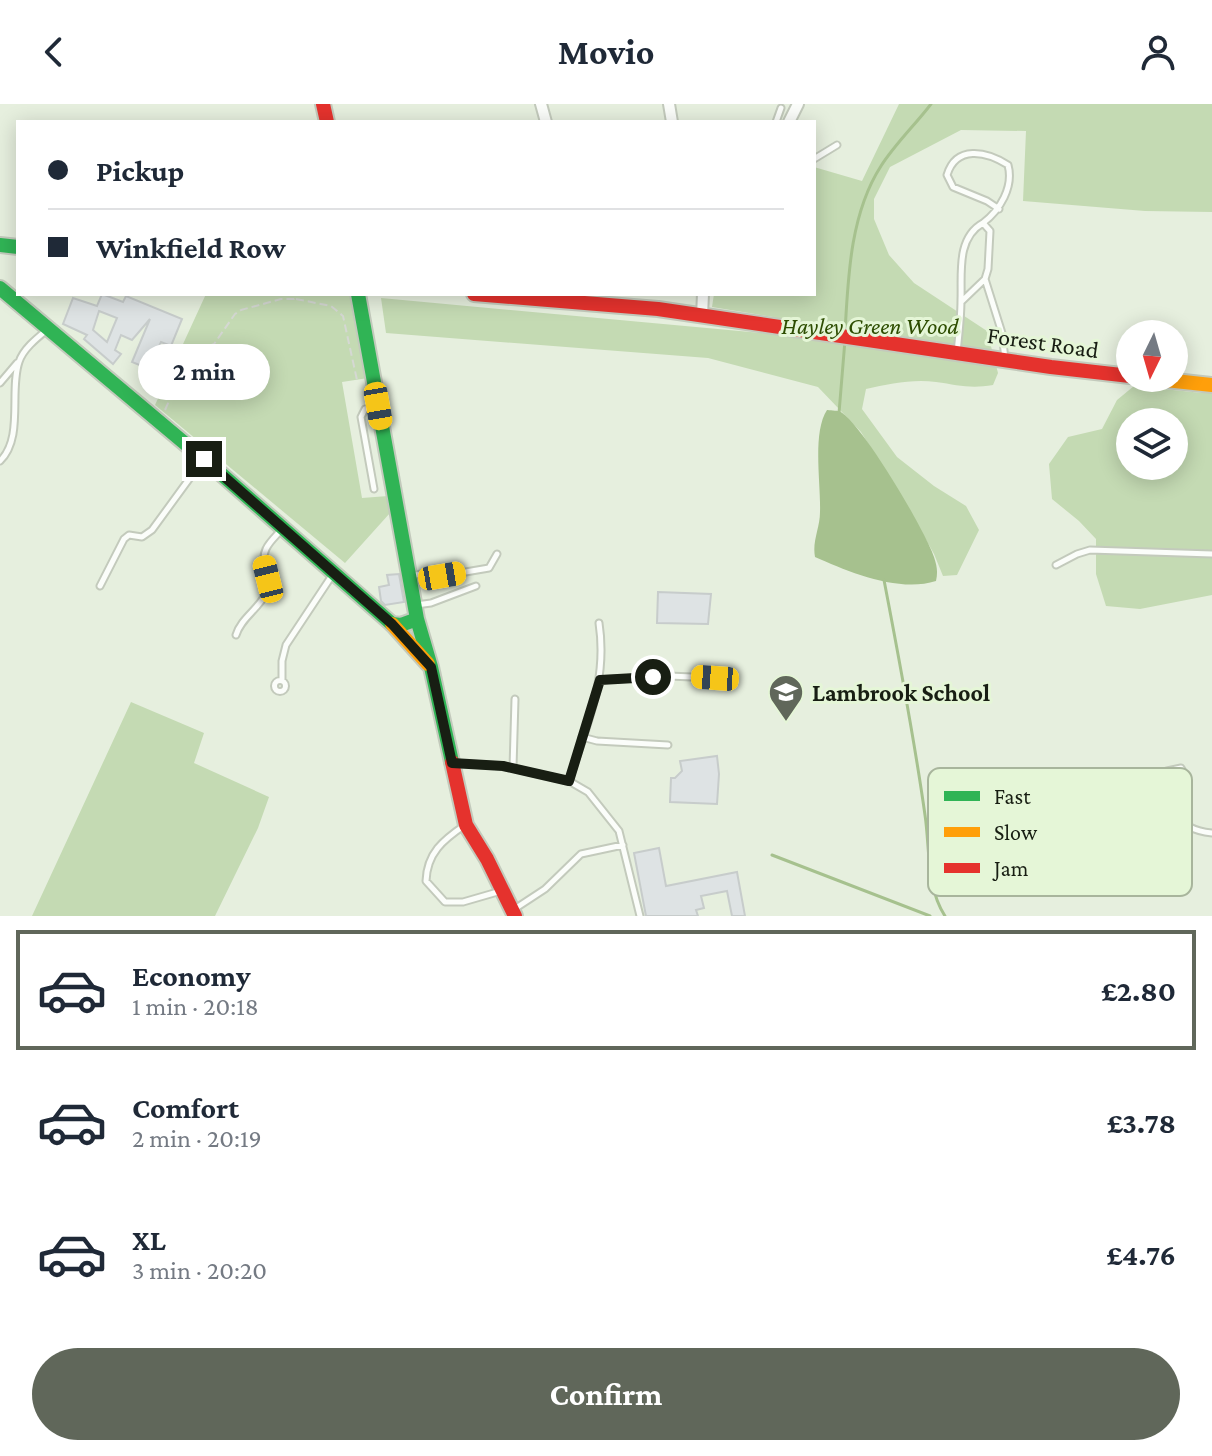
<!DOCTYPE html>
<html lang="en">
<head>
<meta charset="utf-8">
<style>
  :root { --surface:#fff; --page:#f2f2f3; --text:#1f2937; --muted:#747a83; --line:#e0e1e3; --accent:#60675a }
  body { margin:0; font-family:"Crimson Pro",serif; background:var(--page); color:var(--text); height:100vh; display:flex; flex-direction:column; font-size:30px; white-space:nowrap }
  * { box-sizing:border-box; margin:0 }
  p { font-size:26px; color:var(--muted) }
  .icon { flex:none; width:44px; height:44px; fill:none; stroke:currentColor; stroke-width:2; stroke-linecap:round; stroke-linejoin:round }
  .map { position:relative; height:812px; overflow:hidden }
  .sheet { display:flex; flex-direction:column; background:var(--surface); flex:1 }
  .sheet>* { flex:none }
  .banner { position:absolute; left:16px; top:16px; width:800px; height:176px; border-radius:0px; box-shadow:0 4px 20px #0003; display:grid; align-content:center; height:176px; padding:0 32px; background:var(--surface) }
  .needle { width:52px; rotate:185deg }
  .fabs { position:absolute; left:1116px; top:216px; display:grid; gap:16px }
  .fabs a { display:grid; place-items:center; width:72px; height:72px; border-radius:50%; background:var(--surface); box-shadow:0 4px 20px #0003; font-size:40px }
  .end { position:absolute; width:36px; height:36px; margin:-18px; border:10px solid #181e13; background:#fff; box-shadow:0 0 0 4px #fff }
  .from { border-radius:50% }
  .bubble { position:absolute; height:56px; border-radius:28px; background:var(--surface); box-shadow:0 4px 20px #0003; font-size:26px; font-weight:700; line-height:56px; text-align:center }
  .car { position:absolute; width:24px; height:48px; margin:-24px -12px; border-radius:10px; box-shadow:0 0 6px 2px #0007; background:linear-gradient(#f5c518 24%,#345 0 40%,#f5c518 0 76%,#345 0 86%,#f5c518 0) }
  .banner b { display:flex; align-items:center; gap:28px; height:76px; font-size:30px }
  .banner b+b { border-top:2px solid var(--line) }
  .banner i { width:20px; height:20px; background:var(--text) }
  ul { padding:14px 0 0; list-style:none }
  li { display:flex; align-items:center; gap:24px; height:120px; margin:0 16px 12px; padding:0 16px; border:4px solid transparent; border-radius:0px }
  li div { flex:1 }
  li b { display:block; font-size:30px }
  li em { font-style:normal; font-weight:700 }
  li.selected { border-color:var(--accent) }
  li>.icon { width:72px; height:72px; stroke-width:1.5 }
  .primary-button { display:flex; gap:16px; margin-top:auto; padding:16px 32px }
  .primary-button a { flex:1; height:92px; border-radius:48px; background:var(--accent); color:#fff; font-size:32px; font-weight:700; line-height:92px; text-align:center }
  header { display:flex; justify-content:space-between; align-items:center; height:104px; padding:0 32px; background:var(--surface); font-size:36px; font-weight:700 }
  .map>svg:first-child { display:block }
</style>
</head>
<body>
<header><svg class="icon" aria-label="back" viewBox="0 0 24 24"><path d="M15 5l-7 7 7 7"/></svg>Movio<svg class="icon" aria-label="person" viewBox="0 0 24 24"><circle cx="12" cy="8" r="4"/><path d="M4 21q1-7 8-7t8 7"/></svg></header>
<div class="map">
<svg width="1212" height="812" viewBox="0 0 1212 812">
  <rect width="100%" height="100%" fill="#e6efde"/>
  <path fill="#c4dab3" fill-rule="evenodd" d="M899,0h313v108l-67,-1 -122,-10 3,-70 -65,-1 -71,37 -16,32v20l15,36 25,28 73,48 11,42 -5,12c-23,4 -35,0 -57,-3 -24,-3 -47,2 -70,7l-4,20 35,48 37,29 32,20 13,24 -22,45 -14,1 -9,-22 -23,-41 -50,-81 -43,-45 -110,-29 -322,-25 -5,-35 391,36 1,-17 -61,-10 2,-13h100v-127l48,14z
    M206,190h145l17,84 -26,4 20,116 26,-2 2,17 -45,50 -190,-158z
    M1134,282l68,7 10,-4v206l-72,14 -34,-3 -10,-32v-35l-17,-18 -27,-22 -3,-35 19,-27 34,-8 15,-29zM1130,318h44v44h-44z
    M131,598l73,31 -10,30 75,34 -11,31 -43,88h-183z"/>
  <path fill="#a6c18e" d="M827,306c1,0 11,1 12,1 22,10 87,121 95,146 3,9 4,15 2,24 -37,12 -87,-9 -121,-24 -3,-16 5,-29 5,-45 1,-28 -8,-79 7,-102z"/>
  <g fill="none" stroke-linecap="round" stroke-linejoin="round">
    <path stroke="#a6c18e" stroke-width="3" d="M845,229c3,-55 5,-119 36,-167 14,-22 34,-41 50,-62
      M839,309l6,-73
      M884,476c15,78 30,157 41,235 5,33 1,72 20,101
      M772,751l158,61"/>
  </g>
  <path fill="#dee3e4" stroke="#c7cccb" stroke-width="2" fill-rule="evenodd" d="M102,190l21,8 3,-6 56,23 -11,27 -10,-4 -12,27 -17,-7 18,-43 -18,21 -11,-5 -6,15 6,4 -8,10 -29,-25 3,-4 -24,-11 10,-26 24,8zM99,207l18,7 -10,24 -14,-12z
    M399,470l5,28 -19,3 -4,-4 -2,-14 10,-2 -2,-10z
    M658,488l53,2 -3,30 -51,-1z
    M717,652l2,18 -2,30 -47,-2 1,-24h4l7,-7 -2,-10z
    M659,744l7,38 71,-14 8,44h-13l-5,-25 -26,5 3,12 -8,2 2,6h-52l-12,-63z"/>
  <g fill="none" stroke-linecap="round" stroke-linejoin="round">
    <g stroke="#c3cabc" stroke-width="9">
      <path id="lane" d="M776,18l5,-14
        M814,55l23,-14
        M983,119c17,-13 31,-36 25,-58 -22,-14 -52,-20 -61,10l6,12 34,14 12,8
        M985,175l17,54 3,26
        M957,248c2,-18 4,-35 4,-52 1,-26 -5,-62 22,-77l7,8 -2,38 -3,10 -24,23
        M0,279l17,-20
        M0,357c24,-23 9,-70 19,-99 4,-13 18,-24 29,-33
        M374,385l-13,-72 4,-8 12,-3
        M1056,461l21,-11 13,-4 122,4
        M410,472l17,-3 15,3 47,-8 8,-14
        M100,482l24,-47 5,-4 13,2 10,-7 51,-70
        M416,501l15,-2 45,-17
        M236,531c5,-17 23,-26 30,-42 6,-15 -7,-29 0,-44 3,-7 11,-14 16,-20
        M600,576l69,-4 46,2
        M274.5 582a5.5 5.5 0 1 1 11 0a5.5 5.5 0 1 1-11 0Z
        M282,577v-20l4,-16 47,-71
        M582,633l15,4 71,4
        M453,659l50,3 66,15 19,11 31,39 21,85
        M513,664l2,-69
        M569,677c17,-56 39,-99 30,-158
        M1180,683l-12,-7 -1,-9 14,-3 6,10c-18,29 -13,51 25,55
        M465,721c-22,15 -38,28 -39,56l19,21h18l38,-11
        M513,806l32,-21 36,-35 42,-9"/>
    </g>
    <g stroke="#c3cabc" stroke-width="14">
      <path id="street" d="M541,0l5,18
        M669,0l3,18
        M789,18l9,-18
        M702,212l1,-22"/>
    </g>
    <g stroke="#c3cabc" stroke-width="18">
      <path id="fast" d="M0,141l18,2
        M0,184l219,184 173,152 9,1 16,-6
        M358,190l59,325 14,48 21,95"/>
    </g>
    <g stroke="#c3cabc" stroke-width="18">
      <path id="slow" d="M1147,274l65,7
        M392,520l36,40"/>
    </g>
    <g stroke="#c3cabc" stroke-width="18">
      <path id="jam" d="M323,0l4,18
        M474,190l184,15 393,58 79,9
        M452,658l14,63 21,34 28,57"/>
    </g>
    <path stroke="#d5d8d3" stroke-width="2" stroke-dasharray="8 4" stroke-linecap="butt" d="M296,195l35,7 12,10 14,64
      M176,256l38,-16 21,-30 6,-4 40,-11h13l2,-5
      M165,306l18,-40 -1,-9"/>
    <use href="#lane" stroke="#fbfdfa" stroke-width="5"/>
    <use href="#street" stroke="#fbfdfa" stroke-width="10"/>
    <use href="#fast" stroke="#30b455" stroke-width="14"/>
    <use href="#slow" stroke="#ff9f0a" stroke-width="14"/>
    <use href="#jam" stroke="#e5322d" stroke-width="14"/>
  </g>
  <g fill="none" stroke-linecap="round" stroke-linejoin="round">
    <path stroke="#181e13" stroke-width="10" d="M204,355l188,165 39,43 21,96 51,3 66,15 31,-101 53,-3"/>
  </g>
  <defs>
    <g id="school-pin" transform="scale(1.8)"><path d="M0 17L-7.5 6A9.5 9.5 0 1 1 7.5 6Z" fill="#60675a" stroke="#e5f6d7"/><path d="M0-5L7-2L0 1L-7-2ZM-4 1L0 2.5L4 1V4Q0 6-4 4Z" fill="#fff"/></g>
  </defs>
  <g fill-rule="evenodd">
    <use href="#school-pin" x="786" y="588"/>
  </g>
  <g text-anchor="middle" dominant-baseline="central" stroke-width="6" stroke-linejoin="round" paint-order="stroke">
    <g font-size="24" font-style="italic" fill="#2d4d01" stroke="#e5f6d7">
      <text x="870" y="221">Hayley Green Wood</text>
    </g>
    <g font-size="24" fill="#181e13" stroke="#e5f6d7">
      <text transform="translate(1043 238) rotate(8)">Forest Road</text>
    </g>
    <g font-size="24" font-weight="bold" fill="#181e13" stroke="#e5f6d7" text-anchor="start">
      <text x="812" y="588">Lambrook School</text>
    </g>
  </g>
  <rect x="928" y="664" width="264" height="128" rx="12" fill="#e5f6d7" stroke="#a8b59c" stroke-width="2"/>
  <rect x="944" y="687" width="36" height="10" fill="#30b455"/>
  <rect x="944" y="723" width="36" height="10" fill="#ff9f0a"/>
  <rect x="944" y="759" width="36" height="10" fill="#e5322d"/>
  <g font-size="22" fill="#181e13">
    <text x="994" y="700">Fast</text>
    <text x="994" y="736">Slow</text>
    <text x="994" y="772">Jam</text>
  </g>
</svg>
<div class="fabs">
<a><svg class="needle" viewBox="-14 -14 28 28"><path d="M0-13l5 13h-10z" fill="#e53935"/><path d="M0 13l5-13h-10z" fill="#747a83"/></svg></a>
<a><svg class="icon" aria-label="layers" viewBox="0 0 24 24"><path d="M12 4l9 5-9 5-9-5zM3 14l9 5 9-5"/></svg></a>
</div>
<i class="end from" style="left:653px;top:573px"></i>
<i class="end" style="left:204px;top:355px"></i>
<div class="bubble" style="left:138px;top:240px;width:132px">2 min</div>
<i class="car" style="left:378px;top:302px;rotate:170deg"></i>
<i class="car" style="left:442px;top:472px;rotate:80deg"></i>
<i class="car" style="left:268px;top:475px;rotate:346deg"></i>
<i class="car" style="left:715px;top:574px;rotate:274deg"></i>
<div class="banner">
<b><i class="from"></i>Pickup</b>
<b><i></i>Winkfield Row</b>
</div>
</div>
<section class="sheet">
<ul>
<li class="selected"><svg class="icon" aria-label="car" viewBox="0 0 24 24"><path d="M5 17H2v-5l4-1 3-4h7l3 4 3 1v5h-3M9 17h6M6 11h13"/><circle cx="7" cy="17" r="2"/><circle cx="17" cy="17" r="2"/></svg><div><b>Economy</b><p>1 min · 20:18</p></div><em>£2.80</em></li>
<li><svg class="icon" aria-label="car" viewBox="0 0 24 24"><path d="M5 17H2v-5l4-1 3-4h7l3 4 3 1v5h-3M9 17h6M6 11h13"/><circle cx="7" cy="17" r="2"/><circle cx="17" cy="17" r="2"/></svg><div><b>Comfort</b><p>2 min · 20:19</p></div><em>£3.78</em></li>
<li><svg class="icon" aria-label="car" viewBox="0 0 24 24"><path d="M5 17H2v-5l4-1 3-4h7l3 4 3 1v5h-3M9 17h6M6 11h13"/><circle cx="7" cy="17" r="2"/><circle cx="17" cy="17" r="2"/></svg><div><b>XL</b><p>3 min · 20:20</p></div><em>£4.76</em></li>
</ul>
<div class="primary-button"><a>Confirm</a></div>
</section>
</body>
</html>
